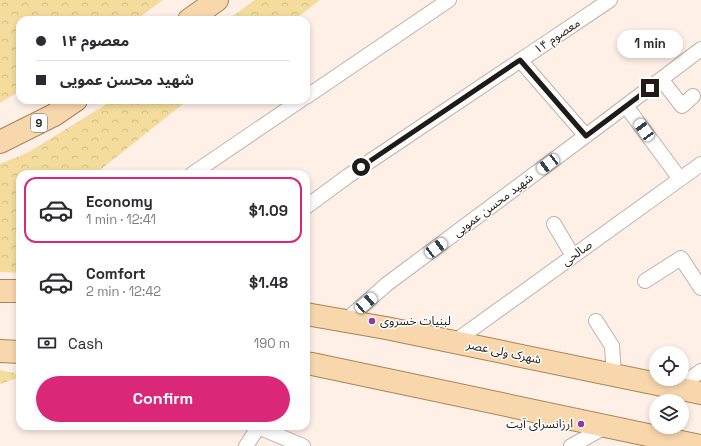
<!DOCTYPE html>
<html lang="en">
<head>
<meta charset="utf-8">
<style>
  :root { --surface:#fff; --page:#f2f2f3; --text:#2b2b33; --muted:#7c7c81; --line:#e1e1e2; --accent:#db2777 }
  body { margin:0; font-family:"Space Grotesk","Noto Sans Arabic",sans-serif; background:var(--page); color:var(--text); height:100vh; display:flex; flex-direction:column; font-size:15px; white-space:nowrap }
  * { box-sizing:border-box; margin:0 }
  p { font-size:13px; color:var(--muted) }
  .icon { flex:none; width:22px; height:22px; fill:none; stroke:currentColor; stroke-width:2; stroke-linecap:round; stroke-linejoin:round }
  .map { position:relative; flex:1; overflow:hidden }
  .panel { position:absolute; left:16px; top:170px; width:294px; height:260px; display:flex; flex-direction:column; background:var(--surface); border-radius:12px; box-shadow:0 2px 6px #0003 }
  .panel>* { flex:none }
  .hud { position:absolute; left:16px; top:16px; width:294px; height:88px; border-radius:12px; box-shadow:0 2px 6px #0003; display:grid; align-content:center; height:88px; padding:0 20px; background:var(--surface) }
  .fabs { position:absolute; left:649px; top:346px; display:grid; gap:8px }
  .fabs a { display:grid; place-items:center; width:40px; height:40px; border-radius:50%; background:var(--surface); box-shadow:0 2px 6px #0003; font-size:20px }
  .end { position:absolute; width:18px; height:18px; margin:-9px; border:5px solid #201b18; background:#fff; box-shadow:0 0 0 2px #fff }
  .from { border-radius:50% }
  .bubble { position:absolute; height:28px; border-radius:14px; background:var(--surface); box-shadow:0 2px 6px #0003; font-size:13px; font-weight:600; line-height:28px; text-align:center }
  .car { position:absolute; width:12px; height:24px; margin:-12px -6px; border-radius:5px; box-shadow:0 0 3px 1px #0007; background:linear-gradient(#fff 24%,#345 0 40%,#fff 0 76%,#345 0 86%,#fff 0) }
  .hud b { display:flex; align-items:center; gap:14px; height:38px; font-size:15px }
  .hud b+b { border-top:1px solid var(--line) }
  .hud i { width:10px; height:10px; background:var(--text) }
  ul { padding:7px 0 0; list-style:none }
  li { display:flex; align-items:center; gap:12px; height:66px; margin:0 8px 6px; padding:0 12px; border:2px solid transparent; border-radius:12px }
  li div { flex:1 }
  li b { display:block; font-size:15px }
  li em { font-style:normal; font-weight:600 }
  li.active { border-color:var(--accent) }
  li>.icon { width:36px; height:36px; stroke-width:1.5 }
  .pay { display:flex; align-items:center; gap:10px; height:44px; padding:0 20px; font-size:15px }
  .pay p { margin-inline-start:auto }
  .cta { display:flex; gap:8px; margin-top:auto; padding:8px 20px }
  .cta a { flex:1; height:46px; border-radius:24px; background:var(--accent); color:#fff; font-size:16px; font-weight:600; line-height:46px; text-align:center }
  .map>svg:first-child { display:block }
</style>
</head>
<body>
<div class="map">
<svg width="701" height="446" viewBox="0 0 701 446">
  <defs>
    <pattern id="forest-crowns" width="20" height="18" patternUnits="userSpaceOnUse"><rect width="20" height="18" fill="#f4dd9c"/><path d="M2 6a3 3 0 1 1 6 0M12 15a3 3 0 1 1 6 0" fill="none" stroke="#d1bd86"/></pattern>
  </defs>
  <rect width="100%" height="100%" fill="#fef0e7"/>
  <path fill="url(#forest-crowns)" d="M0,0h163l-27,20h-116v71l-20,12z
    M255,0h65l-26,20h-67z
    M113,100h75l-93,74h-75v99l-20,-1v-108l29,-12z
    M0,370l20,4v3l-20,7z"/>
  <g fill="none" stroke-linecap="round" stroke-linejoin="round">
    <g stroke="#bfb2aa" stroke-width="16">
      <path id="street" d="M520,60l66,76
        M661,79l21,27 11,-10
        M306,97l143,-97
        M626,106l54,73
        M192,174l109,-74
        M306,207l42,-31 262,-176
        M554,224l19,32
        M645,281l36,-23 20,30
        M345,321l42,-37 216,-161 98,-74
        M596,321l16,25 2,29
        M454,342l247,-178
        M677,388l24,-17
        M258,427l45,19
        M246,446l13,-20
        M571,446l36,-20"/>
    </g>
    <g stroke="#a98455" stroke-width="24">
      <path id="primary" d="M189,20l28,-20
        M0,142l54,-27 22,-15
        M0,291h20
        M306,314l80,14 315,65
        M0,351l20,1
        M306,363l6,1 388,82"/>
    </g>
    <use href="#street" stroke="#fff" stroke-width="14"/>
    <use href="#primary" stroke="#f8d7ad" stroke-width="22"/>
  </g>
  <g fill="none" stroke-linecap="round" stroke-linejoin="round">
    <path stroke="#201b18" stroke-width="5" d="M361,167l159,-107 66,76 64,-48"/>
  </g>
  <g fill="#9138a3" stroke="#fff" stroke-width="1.5">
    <circle cx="372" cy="321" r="4"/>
    <circle cx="581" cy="424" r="4"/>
  </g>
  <g text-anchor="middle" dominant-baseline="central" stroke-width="3" stroke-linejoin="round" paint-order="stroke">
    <rect fill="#fff" stroke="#635f5d" stroke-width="1" x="31" y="114" width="16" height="18" rx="3"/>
    <g font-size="11" font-weight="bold" fill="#201b18">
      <text x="39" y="123">9</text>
    </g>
    <g font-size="12" fill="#201b18" stroke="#fff">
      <text transform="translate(557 36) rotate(-34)">۱۴ معصوم</text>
      <text transform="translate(493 205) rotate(-37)">شهید محسن عمویی</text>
      <text transform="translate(577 253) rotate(-36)">صالحی</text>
      <text transform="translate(504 352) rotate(12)">شهرک ولی عصر</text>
    </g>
    <g font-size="12" fill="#201b18" stroke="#fff" text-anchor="start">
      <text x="380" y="321">لبنیات خسروی</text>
      <text x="573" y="424" text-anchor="end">ارزانسرای آیت</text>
    </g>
  </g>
</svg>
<div class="fabs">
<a><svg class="icon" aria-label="locate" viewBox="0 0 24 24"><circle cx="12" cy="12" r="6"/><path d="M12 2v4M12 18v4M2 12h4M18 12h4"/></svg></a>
<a><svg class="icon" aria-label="layers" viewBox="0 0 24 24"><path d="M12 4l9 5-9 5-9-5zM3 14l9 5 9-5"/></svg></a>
</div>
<i class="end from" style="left:361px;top:167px"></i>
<i class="end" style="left:650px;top:88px"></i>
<div class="bubble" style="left:617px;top:30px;width:66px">1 min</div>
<i class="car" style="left:644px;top:130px;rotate:324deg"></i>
<i class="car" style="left:548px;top:164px;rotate:233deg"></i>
<i class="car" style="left:436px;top:248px;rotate:53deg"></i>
<i class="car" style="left:366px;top:303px;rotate:49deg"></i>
<div class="hud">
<b><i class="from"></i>۱۴ معصوم</b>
<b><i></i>شهید محسن عمویی</b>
</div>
<section class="panel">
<ul>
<li class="active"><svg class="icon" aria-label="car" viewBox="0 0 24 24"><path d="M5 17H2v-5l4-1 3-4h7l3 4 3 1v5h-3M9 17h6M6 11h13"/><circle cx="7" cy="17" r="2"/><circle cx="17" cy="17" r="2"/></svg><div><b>Economy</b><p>1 min · 12:41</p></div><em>$1.09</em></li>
<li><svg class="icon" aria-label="car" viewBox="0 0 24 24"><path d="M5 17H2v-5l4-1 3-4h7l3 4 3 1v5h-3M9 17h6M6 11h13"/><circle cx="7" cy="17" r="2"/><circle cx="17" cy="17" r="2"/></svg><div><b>Comfort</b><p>2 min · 12:42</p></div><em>$1.48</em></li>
</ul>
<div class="pay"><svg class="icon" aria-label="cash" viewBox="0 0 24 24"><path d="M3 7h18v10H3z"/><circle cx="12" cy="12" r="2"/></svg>Cash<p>190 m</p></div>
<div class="cta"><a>Confirm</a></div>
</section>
</div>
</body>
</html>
